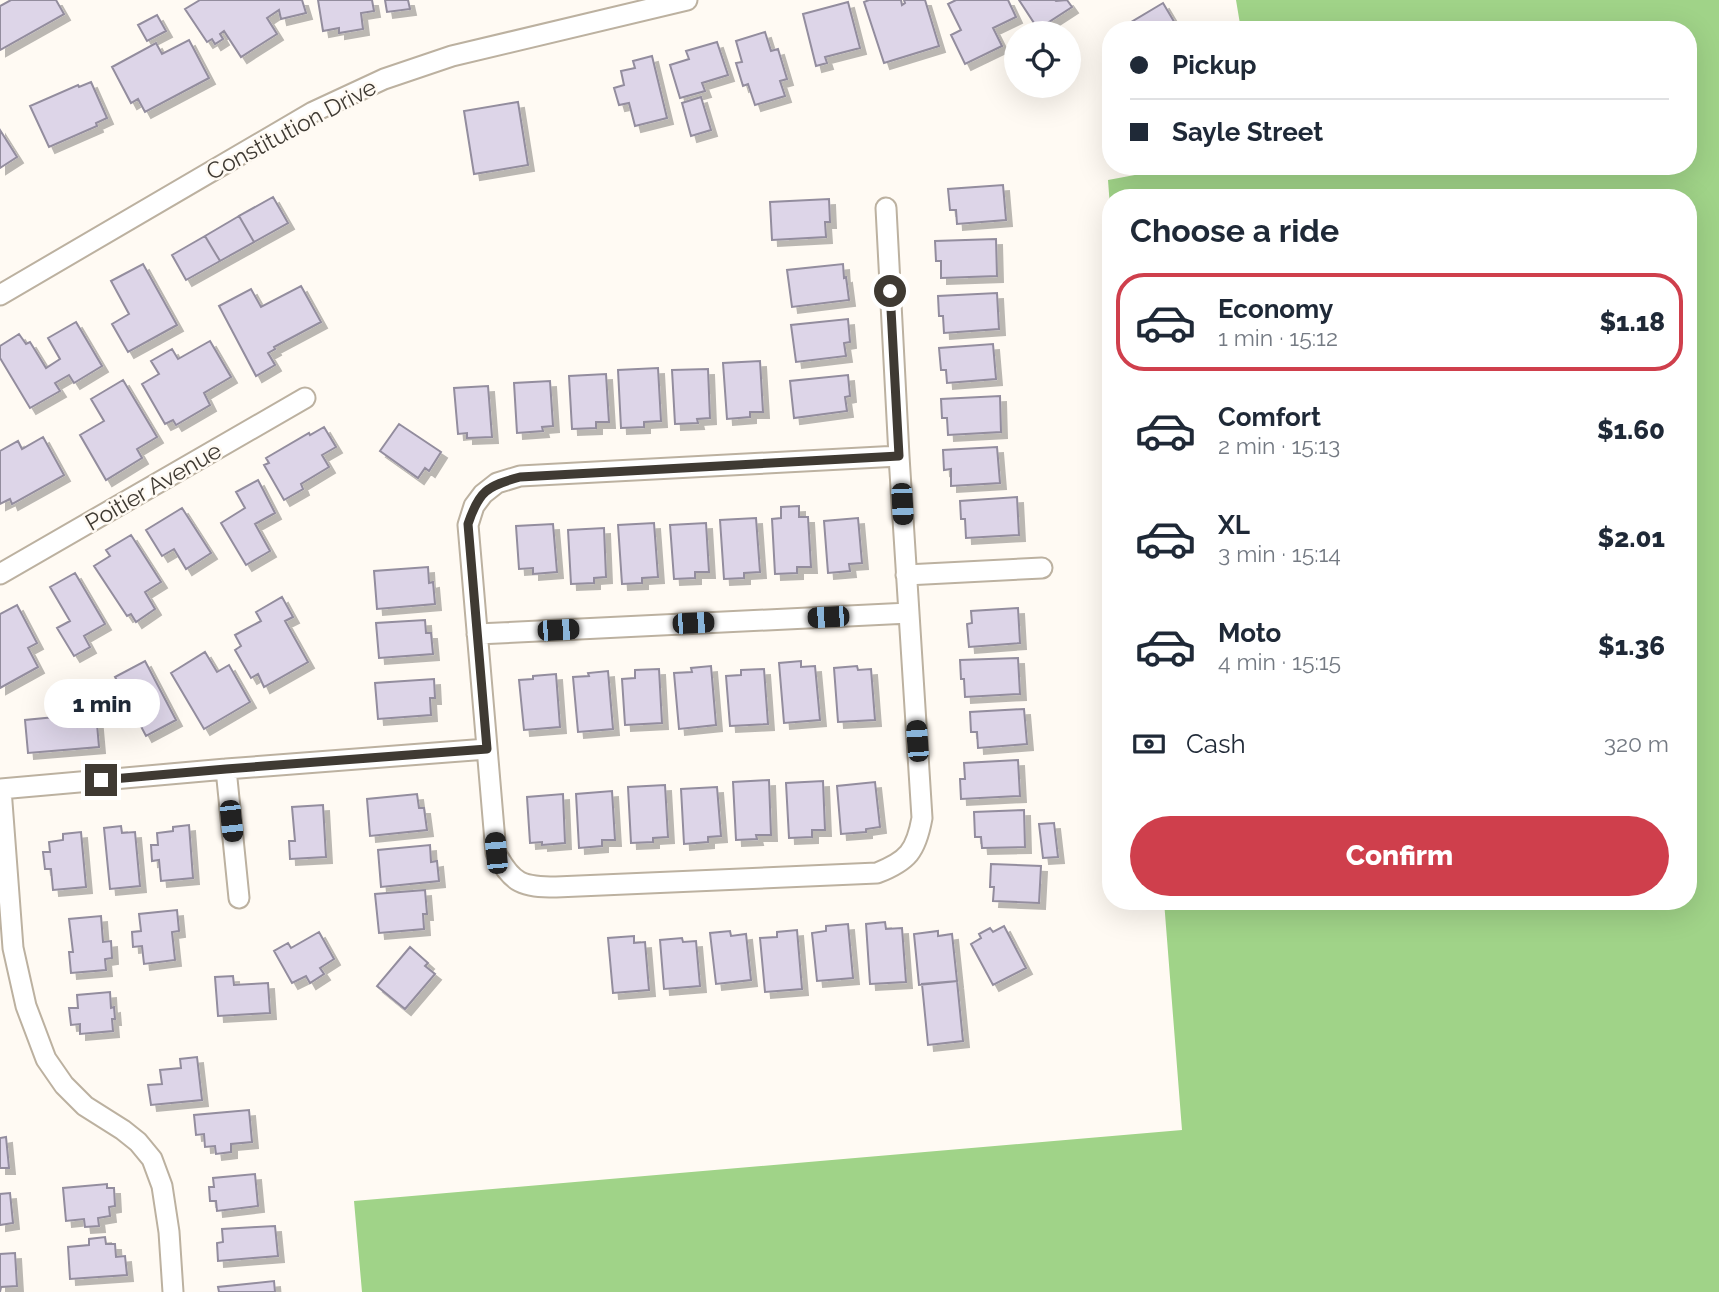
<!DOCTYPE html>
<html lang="en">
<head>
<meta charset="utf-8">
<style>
  :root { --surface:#fff; --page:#f2f2f3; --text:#1f2937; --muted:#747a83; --line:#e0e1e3; --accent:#cf3f4c }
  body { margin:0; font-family:Raleway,sans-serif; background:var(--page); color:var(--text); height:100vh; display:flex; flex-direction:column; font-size:26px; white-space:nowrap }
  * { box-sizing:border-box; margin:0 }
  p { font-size:23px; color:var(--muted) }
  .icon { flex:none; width:38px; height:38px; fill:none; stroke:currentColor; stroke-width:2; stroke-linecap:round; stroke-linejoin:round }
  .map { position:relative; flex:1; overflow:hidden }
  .panel { position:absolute; left:1102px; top:189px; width:595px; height:721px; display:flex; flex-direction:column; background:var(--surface); border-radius:28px; box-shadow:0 7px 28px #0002 }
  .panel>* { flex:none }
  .top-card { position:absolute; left:1102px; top:21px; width:595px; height:154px; border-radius:28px; box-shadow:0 7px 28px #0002; display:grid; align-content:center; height:154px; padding:0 28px; background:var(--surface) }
  .fabs { position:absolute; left:1004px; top:21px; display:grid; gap:14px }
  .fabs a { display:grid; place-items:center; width:77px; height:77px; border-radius:50%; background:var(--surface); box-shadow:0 7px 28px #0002; font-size:35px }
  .end { position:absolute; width:32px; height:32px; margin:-16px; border:9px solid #3f3a33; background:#fff; box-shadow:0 0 0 4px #fff }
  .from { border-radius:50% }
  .bubble { position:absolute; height:49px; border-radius:24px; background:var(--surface); box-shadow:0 7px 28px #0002; font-size:23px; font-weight:800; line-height:49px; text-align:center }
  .car { position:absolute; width:21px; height:42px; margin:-21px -10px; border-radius:9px; box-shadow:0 0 5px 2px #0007; background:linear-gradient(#222 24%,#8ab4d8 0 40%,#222 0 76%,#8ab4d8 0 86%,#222 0) }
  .top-card b { display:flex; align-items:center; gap:24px; height:66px; font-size:26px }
  .top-card b+b { border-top:2px solid var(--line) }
  .top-card i { width:18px; height:18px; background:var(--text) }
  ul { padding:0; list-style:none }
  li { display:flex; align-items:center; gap:21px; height:98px; margin:0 14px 10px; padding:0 14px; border:4px solid transparent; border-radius:28px }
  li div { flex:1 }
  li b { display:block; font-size:26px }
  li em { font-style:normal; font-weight:800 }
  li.active { border-color:var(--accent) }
  li>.icon { width:63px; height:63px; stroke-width:1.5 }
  h2 { padding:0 28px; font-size:32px; line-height:84px }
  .pay { display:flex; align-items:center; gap:18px; height:77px; padding:0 28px; font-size:26px }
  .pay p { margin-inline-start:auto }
  .button { display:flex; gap:14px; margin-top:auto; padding:14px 28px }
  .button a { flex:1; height:80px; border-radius:42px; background:var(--accent); color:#fff; font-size:28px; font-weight:800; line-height:80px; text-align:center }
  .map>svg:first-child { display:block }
</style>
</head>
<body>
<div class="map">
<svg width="1719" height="1292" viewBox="0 0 1719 1292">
  <defs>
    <filter id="shadow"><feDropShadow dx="6" dy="6" stdDeviation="0" flood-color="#0004"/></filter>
  </defs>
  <rect width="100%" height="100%" fill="#fffaf3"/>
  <path fill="#a0d388" d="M1236,0h483v1292h-1357l-8,-91 828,-71 -18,-229h525v-703h-578v23l-3,-41 75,-14h506v-136h-448z"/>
  <path fill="#ddd5e8" stroke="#938d9e" stroke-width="2" filter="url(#shadow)" d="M11,0h45l8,14 -64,36v-44z
    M200,0h102l4,13 -25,6 -2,-9 -12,8 10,16 -36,23 -17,-26 -4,3 3,5 -8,5 -3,-5 -5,3 -22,-33z
    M318,0h54l2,11 -13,2 2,16 -24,4v-5l-16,3z
    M385,0h23l2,9 -23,3z
    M869,0h32l1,5 3,-2 -1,-3h21l14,46 -55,17 -20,-61z
    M956,0h52l8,17 -23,11 9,18 -37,18 -14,-29 10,-5 -13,-26z
    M1019,0h36l1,1 11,-1 5,7 -34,22z
    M848,2l12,46 -35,9 2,6 -11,3 -13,-52z
    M1163,3l16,27h-48l-3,-6z
    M157,15l9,16 -19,10 -9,-16z
    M765,32l6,19 7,-2 9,30 -7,2 5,15 -30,9 -7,-21 -5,2 -7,-23 6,-1 -6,-21z
    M189,40l20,38 -64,34 -7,-13 -7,4 -19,-36 44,-24 6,11z
    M717,42l11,33 -26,8 3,8 -25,7 -10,-33 19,-6 -3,-8z
    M652,56l15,62 -32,8 -6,-23 -10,2 -5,-17 10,-3 -3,-14 14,-3 -2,-7z
    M91,82l16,36 -11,5 1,3 -48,21 -19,-41 48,-21 1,2z
    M701,97l10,33 -20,6 -9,-33z
    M518,102l10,63 -54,9 -10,-63z
    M0,130l17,27 -17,11z
    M1003,185l3,35 -49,4 -1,-14h-6l-2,-21z
    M273,197l15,26 -34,19 -15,-26z
    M829,199l1,23h-5l1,15 -54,3 -2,-38z
    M239,216l15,26 -34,19 -15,-25z
    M205,236l15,25 -34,19 -14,-25z
    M996,239l1,37 -56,2v-17h-5l-1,-20z
    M143,264l34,61 -49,27 -16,-28 17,-10 -18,-33z
    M843,264l1,14 2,-1 3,23 -57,7 -5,-37z
    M301,286l20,36 -47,25 1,2 -7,4 7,12 -19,11 -37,-70 32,-17 10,18z
    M997,293l2,36 -55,4 -1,-17h-4l-1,-20z
    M848,319l2,23 -6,1 2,13 -50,6 -5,-37z
    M76,322l26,44 -28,17 -5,-8 -14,8 5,8 -30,17 -30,-50v-12l19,-12 7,10 4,-2 16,26 14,-9 -12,-21z
    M210,341l21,36 -27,16 6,12 -34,20 -3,-5 -8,4 -23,-40 17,-10 -8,-13 21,-12 6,10z
    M993,344l3,35 -49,4 -1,-13h-5l-2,-22z
    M760,361l3,51h-13v5l-23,2 -4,-56z
    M658,368l3,53 -17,1v5l-23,1 -3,-58z
    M708,369l2,49 -13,1 1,4 -23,1 -3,-54z
    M606,374l3,48h-13v6l-24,1 -3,-53z
    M848,375l2,21 -5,1 2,14 -53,7 -4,-37z
    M123,380l34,57 -20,12 5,9 -36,22 -26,-45 24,-14 -13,-22z
    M550,381l3,45 -11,1 1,4 -26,2 -3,-50z
    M488,386l4,51 -25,1v-5l-9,1 -4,-46z
    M1000,396l1,36 -53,3 -1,-17h-5l-1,-19z
    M399,424l42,28 -12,19 -4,-3 -7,10 -38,-27z
    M324,427l12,20 -14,8 7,12 -28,17 2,5 -19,11 -20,-35 5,-2 -3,-5 43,-25 1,2z
    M43,437l21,38 -52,29 -2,-5 -10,5v-53l18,-10 4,8z
    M997,447l3,36 -49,3v-17l-7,1 -1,-20z
    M258,480l17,33 -20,11 15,27 -24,14 -25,-42 24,-15 -9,-16z
    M1017,497l2,38 -53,3 -1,-19h-4l-1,-18z
    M799,506v11h9l3,50h-14v6l-22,1 -3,-55 9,-1v-11z
    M182,508l29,45 -25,16 -12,-20 -12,7 -16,-26z
    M756,518l4,54 -16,1v5l-20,1 -4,-59z
    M858,518l4,45 -13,1 1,7 -22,2 -4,-52z
    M654,523l4,54 -16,1v5l-20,1 -4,-59z
    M706,523l3,49h-14v6l-21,1 -4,-54z
    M553,524l4,48 -24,2v-6l-14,1 -3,-43z
    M604,528l2,49 -12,1v5l-23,1 -3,-54z
    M131,535l30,47 -16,10 10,17 -19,13 -5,-8 -4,2 -33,-50 16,-10 -4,-6z
    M428,567l1,16 4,-1 2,22 -58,5 -3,-38z
    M75,573l30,51 -21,12 6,11 -16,9 -17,-28 13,-7 -20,-34z
    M282,597l11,20 -8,4 23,41 -44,25 -6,-13 -7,4 -16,-28 6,-4 -6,-11 26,-14 -5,-9z
    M17,605l20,38 -9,5 10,19 -38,21v-74z
    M1018,608l2,35 -51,4 -2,-23 5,-1 -1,-12z
    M425,620l1,13h5l2,21 -54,4 -3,-35z
    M205,652l12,20 12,-7 21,37 -46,27 -33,-56z
    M1018,658l2,36 -55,3 -1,-18h-3l-1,-19z
    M145,661l31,59 -30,16 -31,-59z
    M801,661v6l14,-1 5,54 -36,3 -5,-60z
    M711,666l5,59 -37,4 -5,-56 18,-1 -1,-4z
    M857,666l1,4 13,-1 4,51 -37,2 -4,-54z
    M659,669l3,54 -37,2 -3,-46 13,-1v-8z
    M764,669l4,55 -38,2 -4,-50 15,-1v-5z
    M608,671l5,58 -35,3 -5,-55 16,-1 -1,-3z
    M556,674l4,53 -36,3 -5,-50 14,-1v-3z
    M434,679l1,19h-5l1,17 -53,4 -3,-36z
    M1024,709l3,35 -49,4 -1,-16h-6l-1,-20z
    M96,713l3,34 -71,6 -3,-33z
    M1018,760l2,36 -59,3 -1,-20h5l-1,-16z
    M769,780l2,55h-15l1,4 -21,1 -3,-58z
    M823,781l2,49h-13v7l-23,1 -3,-55z
    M875,782l5,45 -14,2v3l-25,2 -4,-48z
    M665,785l3,52 -15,1v4l-22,1 -3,-56z
    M717,787l4,49 -13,1v5l-24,2 -3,-55z
    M612,791l3,49h-13v6l-23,2 -3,-54z
    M417,794l2,14h5l3,22 -57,6 -3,-37z
    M563,794l2,49 -23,2v-3l-12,1 -3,-46z
    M323,805l3,52 -36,2 -1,-18h6l-3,-34z
    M1024,810l1,37 -43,1 -1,-11h-6l-1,-25z
    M1054,823l4,34 -15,1 -4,-34z
    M189,825l4,53 -32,3 -2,-21 -7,1 -1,-16h7l-1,-12 16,-2v-4z
    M121,826l1,7 13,-1 5,54 -30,3 -6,-61z
    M81,832l5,55 -33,3 -2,-21h-6l-2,-17h7l-1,-10 14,-2v-6z
    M430,845l1,17 6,-1 2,20 -58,6 -3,-37z
    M991,864l50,2 -2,37 -46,-2 1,-14h-4z
    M425,890l2,24h-4l1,15 -45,4 -4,-39z
    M177,910l2,21 -7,1 3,28 -31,4 -2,-18 -9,1 -1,-15 9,-1 -2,-17z
    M101,916l2,26 8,-1 1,17 -7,1 1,11 -35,3 -2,-21h4l-4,-33z
    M885,922l1,7 16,-1 4,54 -36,2 -4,-60z
    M848,924l5,54 -36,3 -5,-48 14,-2v-5z
    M1004,926l22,42 -33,17 -22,-41 10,-6 -2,-4 11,-6 3,4z
    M797,930l5,59 -37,3 -5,-54 17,-1v-5z
    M730,931l1,5 15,-2 5,46 -35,4 -6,-51z
    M938,931v5l14,-2 5,47 -38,4 -5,-51z
    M319,932l15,27 -14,9 4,6 -14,9 -4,-7 -14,7 -18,-32 14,-8 3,5z
    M634,936v7l11,-1 4,48 -36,3 -5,-55z
    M682,938l1,4 13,-1 4,45 -36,3 -4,-49z
    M410,947l18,16 -3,3 10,8 -30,35 -28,-23z
    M233,976l1,9 34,-2 2,30 -52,3 -3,-39z
    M957,981l6,60 -35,4 -6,-61z
    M110,992l1,16 3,-1 1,12h-3l1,12 -33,3v-10l-9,1 -2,-17h9l-1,-13z
    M197,1057l5,43 -51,5 -3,-20 14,-1 -2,-14 21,-2 -1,-9z
    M249,1110l3,32 -21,2v8l-15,2 -1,-8 -10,1 -1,-13 -8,1 -2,-20z
    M6,1137l3,31h-9v-30z
    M255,1174l3,32 -41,5 -1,-10h-6l-1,-14h5l-1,-9z
    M107,1184v4h7l1,18 -6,1 1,9 -12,2 1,8 -14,1 -1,-8 -18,2 -3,-33z
    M10,1193l3,30 -13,2v-31z
    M275,1226l3,30 -60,5 -1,-18 6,-1 -1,-13z
    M105,1237l1,7h9l1,13 9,-1 2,19 -57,4 -2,-32 21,-2v-6z
    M15,1253l2,33 -16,1 -1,5v-38z
    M274,1281l1,11h-56l-1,-5z"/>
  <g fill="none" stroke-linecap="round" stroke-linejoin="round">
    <g stroke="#bcb1a0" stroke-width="23">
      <path id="street" d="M886,208l13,248 23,362c-6,33 -14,43 -45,55l-321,14c-33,0 -44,-3 -60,-34l-28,-328 6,-19 9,-12 14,-11 23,-7 379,-20
        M0,295l313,-183 71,-33 68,-23 235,-56
        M0,574l305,-176
        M906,575l136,-7
        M477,634l432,-21
        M226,769l13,129
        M0,789l226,-20 261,-20
        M1,789l12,159 13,58 20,53 18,26 21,21 38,24 15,12 14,17 10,27 7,46 4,60"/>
    </g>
    <use href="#street" stroke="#fff" stroke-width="19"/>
  </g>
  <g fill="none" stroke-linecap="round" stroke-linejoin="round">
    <path stroke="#3f3a33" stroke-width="9" d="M101,780l125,-11 261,-20 -19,-225c11,-33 19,-38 52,-47l379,-21 -9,-165"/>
  </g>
  <g text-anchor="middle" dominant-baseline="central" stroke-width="5" stroke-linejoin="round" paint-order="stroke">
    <g font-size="23" fill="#3f3a33" stroke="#fffaf3">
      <text transform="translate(291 129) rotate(-28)">Constitution Drive</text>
      <text transform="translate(153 486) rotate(-30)">Poitier Avenue</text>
    </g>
  </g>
</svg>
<div class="fabs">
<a><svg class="icon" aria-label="locate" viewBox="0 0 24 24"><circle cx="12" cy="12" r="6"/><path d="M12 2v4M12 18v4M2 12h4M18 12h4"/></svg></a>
</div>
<i class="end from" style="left:890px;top:291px"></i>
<i class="end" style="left:101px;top:780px"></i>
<div class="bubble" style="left:44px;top:679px;width:116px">1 min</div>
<i class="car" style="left:902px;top:504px;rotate:177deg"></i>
<i class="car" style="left:828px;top:617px;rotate:267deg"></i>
<i class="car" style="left:693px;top:623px;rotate:87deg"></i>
<i class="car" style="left:558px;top:630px;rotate:87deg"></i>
<i class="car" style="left:917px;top:741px;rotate:356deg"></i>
<i class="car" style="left:231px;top:821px;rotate:174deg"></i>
<i class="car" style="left:496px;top:853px;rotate:355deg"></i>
<div class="top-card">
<b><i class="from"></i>Pickup</b>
<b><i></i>Sayle Street</b>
</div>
<section class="panel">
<h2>Choose a ride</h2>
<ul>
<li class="active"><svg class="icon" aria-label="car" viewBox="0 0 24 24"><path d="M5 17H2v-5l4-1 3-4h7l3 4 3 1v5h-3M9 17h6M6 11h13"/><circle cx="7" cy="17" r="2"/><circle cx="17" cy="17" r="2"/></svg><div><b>Economy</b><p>1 min · 15:12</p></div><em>$1.18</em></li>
<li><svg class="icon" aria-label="car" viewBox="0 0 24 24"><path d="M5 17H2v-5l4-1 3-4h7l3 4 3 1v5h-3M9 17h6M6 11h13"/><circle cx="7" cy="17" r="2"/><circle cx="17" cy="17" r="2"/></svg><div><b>Comfort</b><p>2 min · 15:13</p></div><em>$1.60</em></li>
<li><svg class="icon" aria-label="car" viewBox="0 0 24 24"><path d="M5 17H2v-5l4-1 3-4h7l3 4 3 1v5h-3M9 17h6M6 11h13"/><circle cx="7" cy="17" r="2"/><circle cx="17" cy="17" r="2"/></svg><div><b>XL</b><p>3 min · 15:14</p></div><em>$2.01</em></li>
<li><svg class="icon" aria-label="car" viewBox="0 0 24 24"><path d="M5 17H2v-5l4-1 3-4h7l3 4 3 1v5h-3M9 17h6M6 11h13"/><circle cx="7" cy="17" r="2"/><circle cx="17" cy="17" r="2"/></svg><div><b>Moto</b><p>4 min · 15:15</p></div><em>$1.36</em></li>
</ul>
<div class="pay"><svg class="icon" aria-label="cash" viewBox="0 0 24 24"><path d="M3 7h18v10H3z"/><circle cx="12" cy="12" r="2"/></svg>Cash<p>320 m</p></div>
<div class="button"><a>Confirm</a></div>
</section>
</div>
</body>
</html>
